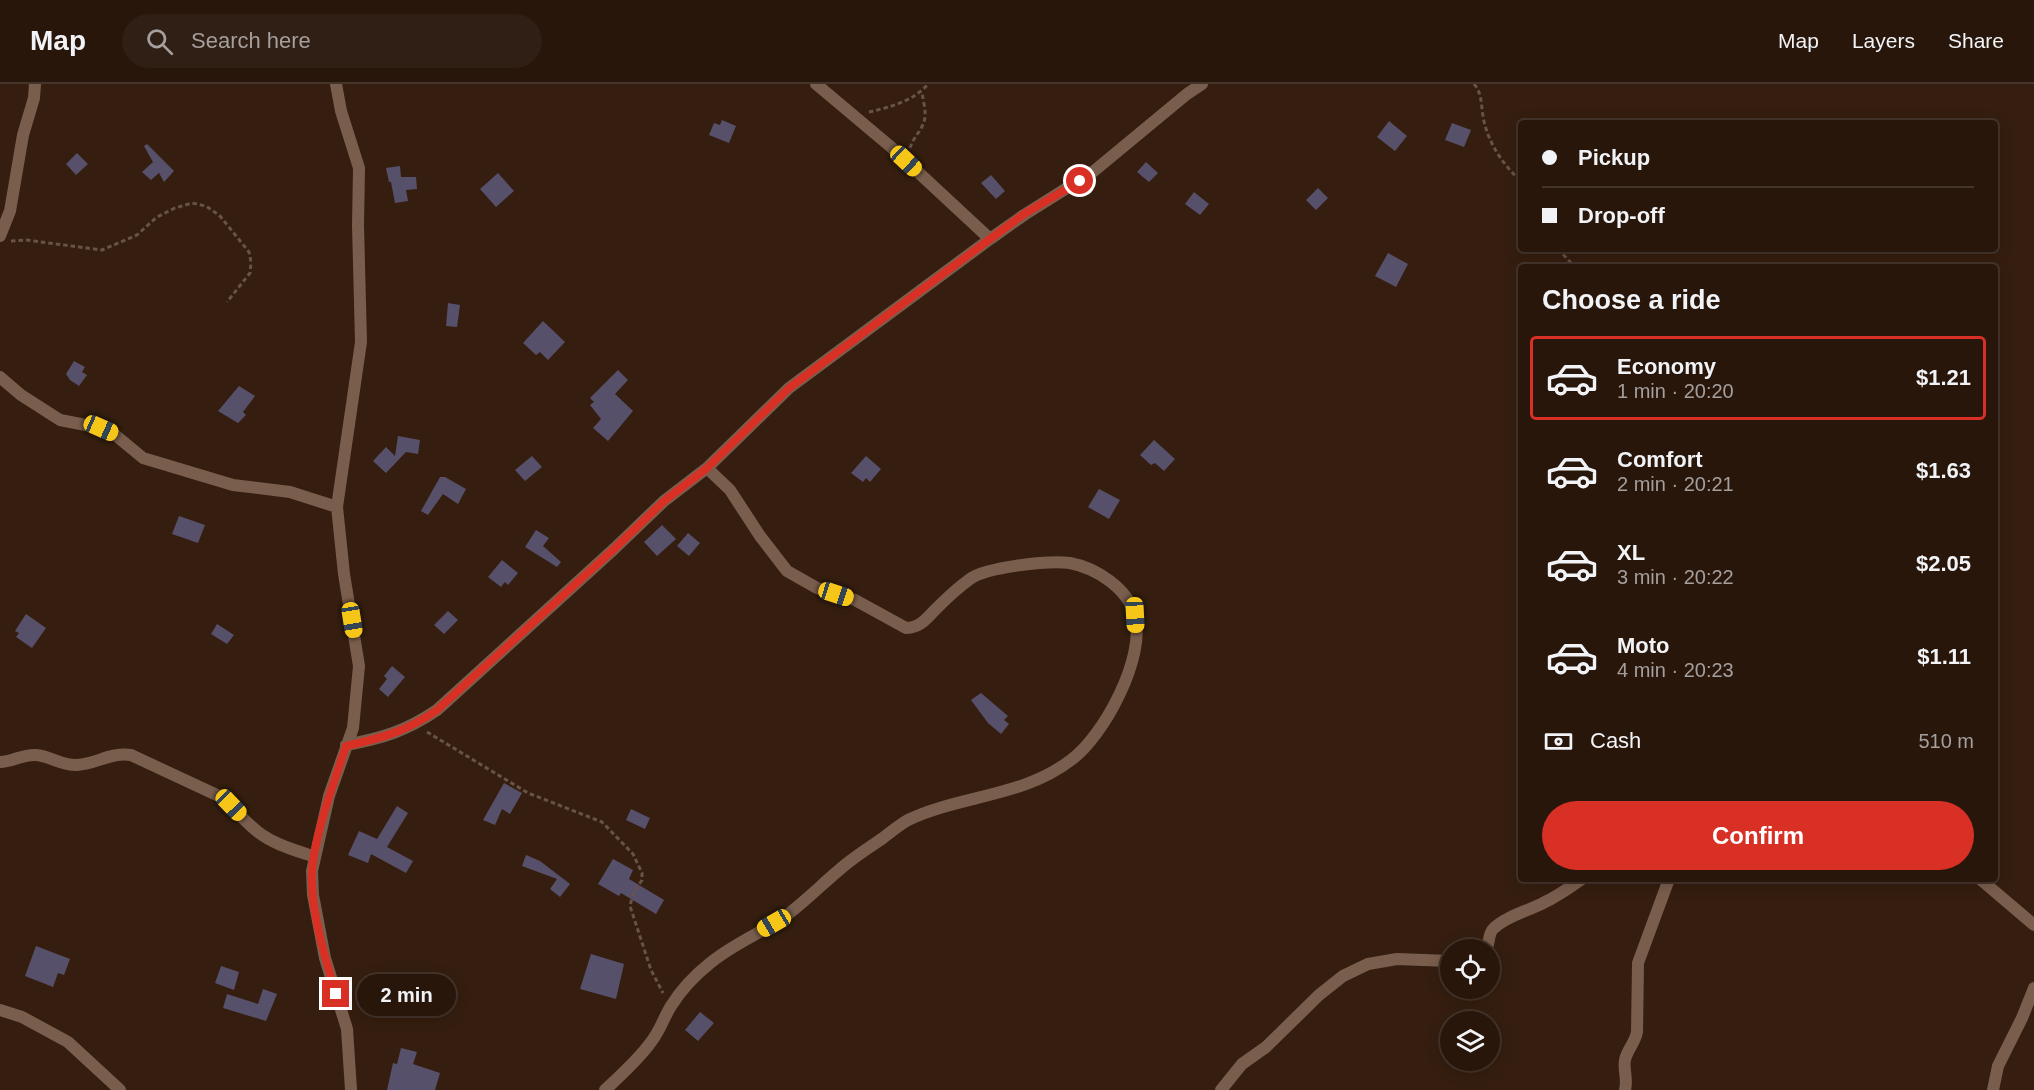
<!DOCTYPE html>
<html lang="en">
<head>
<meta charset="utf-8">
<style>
  :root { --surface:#28160b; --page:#301f14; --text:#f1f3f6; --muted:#a59f9d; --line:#44352c; --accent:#d93025 }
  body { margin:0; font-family:Helvetica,sans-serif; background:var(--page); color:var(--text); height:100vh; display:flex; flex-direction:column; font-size:22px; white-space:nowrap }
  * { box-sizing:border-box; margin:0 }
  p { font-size:20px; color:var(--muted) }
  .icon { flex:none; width:33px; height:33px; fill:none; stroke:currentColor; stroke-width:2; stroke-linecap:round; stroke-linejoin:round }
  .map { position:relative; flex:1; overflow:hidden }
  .sheet { position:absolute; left:1518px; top:180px; width:480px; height:618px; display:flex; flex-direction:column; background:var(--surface); border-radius:6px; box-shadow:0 3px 15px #0003,0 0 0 2px var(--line) }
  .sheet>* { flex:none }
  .hud { position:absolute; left:1518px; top:36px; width:480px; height:132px; border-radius:6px; box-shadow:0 3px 15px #0003,0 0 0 2px var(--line); display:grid; align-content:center; height:132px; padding:0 24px; background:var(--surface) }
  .controls { position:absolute; left:1440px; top:855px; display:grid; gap:12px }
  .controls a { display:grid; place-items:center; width:60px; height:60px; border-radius:50%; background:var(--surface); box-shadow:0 3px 15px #0003,0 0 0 2px var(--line); font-size:30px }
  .end { position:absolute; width:27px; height:27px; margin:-14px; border:8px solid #d93025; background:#fff; box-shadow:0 0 0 3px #fff }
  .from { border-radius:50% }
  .bubble { position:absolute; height:42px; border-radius:21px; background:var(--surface); box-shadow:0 3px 15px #0003,0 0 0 2px var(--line); font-size:20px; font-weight:700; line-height:42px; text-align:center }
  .car { position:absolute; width:18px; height:36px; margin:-18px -9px; border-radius:8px; box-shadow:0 0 4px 2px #0007; background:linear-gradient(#f5c518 24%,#345 0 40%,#f5c518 0 76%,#345 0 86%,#f5c518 0) }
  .hud b { display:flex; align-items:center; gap:21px; height:57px; font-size:22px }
  .hud b+b { border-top:2px solid var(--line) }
  .hud i { width:15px; height:15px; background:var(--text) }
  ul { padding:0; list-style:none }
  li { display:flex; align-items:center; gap:18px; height:84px; margin:0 12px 9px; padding:0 12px; border:3px solid transparent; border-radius:6px }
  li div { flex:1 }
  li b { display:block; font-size:22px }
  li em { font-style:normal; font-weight:700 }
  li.active { border-color:var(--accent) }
  li>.icon { width:54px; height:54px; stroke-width:1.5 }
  h2 { padding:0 24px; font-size:27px; line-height:72px }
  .pay { display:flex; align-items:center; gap:15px; height:66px; padding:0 24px; font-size:22px }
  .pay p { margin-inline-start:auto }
  .action { display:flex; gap:12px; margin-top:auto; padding:12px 24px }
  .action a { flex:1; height:69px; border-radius:36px; background:var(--accent); color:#fff; font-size:24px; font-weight:700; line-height:69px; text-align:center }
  header { display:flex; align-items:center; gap:36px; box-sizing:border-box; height:84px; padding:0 30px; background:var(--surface); border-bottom:2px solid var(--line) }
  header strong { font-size:28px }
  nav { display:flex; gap:33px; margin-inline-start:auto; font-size:21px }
  .search { width:420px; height:54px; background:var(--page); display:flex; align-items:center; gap:15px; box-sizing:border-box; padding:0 21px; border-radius:33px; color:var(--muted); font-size:22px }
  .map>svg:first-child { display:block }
</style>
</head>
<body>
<header>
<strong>Map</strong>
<div class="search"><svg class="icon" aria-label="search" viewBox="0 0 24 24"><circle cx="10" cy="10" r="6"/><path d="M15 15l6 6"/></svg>Search here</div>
<nav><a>Map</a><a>Layers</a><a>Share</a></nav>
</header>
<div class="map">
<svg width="2034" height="1006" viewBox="0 0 2034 1006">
  <rect width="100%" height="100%" fill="#351e0f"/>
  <path fill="#57506b" d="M722,36l14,6 -7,17 -20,-8 5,-12 6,2z
    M1389,37l18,15 -12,15 -18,-14z
    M1452,39l19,7 -7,17 -19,-7z
    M147,60l27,27 -10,11 -5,-9 -8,7 -9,-8 11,-10 -9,-16z
    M77,69l11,11 -12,11 -10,-11z
    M1146,78l12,11 -9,9 -12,-10z
    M400,82l1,11h15l1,12 -11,1 2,11 -13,2 -4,-21h-2l-3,-14z
    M498,89l16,18 -18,16 -16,-18z
    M991,91l14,16 -9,8 -15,-16z
    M1318,104l10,10 -12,12 -10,-10z
    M1194,108l15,12 -9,11 -15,-11z
    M1388,169l20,11 -12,23 -21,-11z
    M448,219l12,2 -3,22 -11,-1z
    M543,237l22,21 -17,18 -8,-8 -4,3 -13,-12z
    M74,277l11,6 -3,5 5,3 -8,11 -9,-6 -4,-6z
    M618,286l10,10 -13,14 18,17 -25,30 -15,-13 8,-9 -11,-14 4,-3 -4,-4z
    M239,302l16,10 -12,16 3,3 -8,8 -20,-12z
    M398,352l22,4 -2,14 -12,-2 -20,21 -13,-12 13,-14 9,9z
    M1154,356l21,19 -11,12 -9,-8 -4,2 -11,-10z
    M532,372l10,11 -17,14 -10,-11z
    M866,372l15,13 -11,13 -4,-4 -3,4 -12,-9z
    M440,393h5l21,12 -8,15 -15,-10 -15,21 -7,-4z
    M1099,405l21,11 -11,19 -21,-12z
    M179,432l26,9 -7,18 -26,-9z
    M662,441l14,14 -19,17 -13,-14z
    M536,446l13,8 -6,8 18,16 -4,5 -32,-20z
    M688,449l12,10 -11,13 -12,-10z
    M502,476l16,13 -10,12 -3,-3 -4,5 -13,-10z
    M448,527l10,9 -14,14 -10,-9z
    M26,530l20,14 -14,20 -16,-11 3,-4 -4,-2z
    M217,540l17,11 -7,9 -16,-10z
    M392,582l13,11 -17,20 -9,-8 8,-10 -3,-3z
    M981,609l27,23 -4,4 5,4 -8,10 -13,-11 -17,-23z
    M504,699l18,10 -12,21 -8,-5 -7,16 -12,-5z
    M397,722l11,7 -21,34 26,14 -7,12 -35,-19 -3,9 -20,-8 11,-24 18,8z
    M631,725l19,9 -5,11 -19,-9z
    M526,771l14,6 30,23 -10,13 -10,-8 7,-10 -35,-13z
    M613,775l20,11 -4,9 35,21 -8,14 -35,-21 -2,3 -21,-12z
    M36,862l34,13 -6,16 -6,-2 -5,14 -28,-11z
    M591,870l33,10 -8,35 -36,-10z
    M221,882l18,6 -5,18 -19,-7z
    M263,905l14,5 -11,27 -43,-13 4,-14 31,10z
    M404,910l1,14 -19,1 -1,-14z
    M700,928l14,11 -16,18 -13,-11z
    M401,964l16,4 -4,12 27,9 -5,17h-48l6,-27 4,1z"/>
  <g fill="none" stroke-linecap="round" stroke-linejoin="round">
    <path stroke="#685346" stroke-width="3" stroke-dasharray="4.5 3" stroke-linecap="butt" d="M1474,0c8,9 7,20 9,32 4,25 19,48 38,65
      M869,28c21,-5 45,-11 59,-28
      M910,64c3,-10 11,-17 14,-26 3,-9 -1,-21 -2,-30
      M11,157l15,-1 76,10 35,-15 20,-18 18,-9 17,-5 14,3 14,10 29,36 2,10 -1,11 -23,29
      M1558,165l14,15
      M427,648l101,61 74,29 31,32 9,19v7l-9,14 -3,12 21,64 12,23"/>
    <path stroke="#7a5e4d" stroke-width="12" d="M336,0l5,27 18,57 -1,57 3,117 -24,165 7,67 15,92 -6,62 -24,68 -17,75 1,24 12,63 22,71 4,61
      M816,0l75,63 99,92
      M0,152l10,-25 13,-76 11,-37 1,-14
      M0,293l21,18 39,25 41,8 13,6 29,24 90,27 57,7 47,15
      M346,661c37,-7 60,-14 91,-35l177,-161 50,-48 43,-33 82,-80 201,-149 34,-24 70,-44 93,-77 15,-10
      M0,678c12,0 23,-8 36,-7 14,1 27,11 41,10 20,-1 33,-13 54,-10l88,41c14,11 25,25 39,36 17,13 37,18 57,25
      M1980,795l54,46
      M1486,866c4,-8 2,-17 8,-22 14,-13 35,-17 51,-26 13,-6 25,-15 37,-23
      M0,926l22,7 46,25 52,48
      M605,1006c16,-15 34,-31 46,-48 9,-11 13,-25 20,-36 10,-16 23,-30 38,-42 22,-19 50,-30 74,-46 22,-16 41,-36 62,-53 12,-10 25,-18 38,-27 8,-6 16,-13 25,-18 53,-25 115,-23 163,-60 33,-24 75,-103 64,-144 -7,-28 -39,-48 -65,-53 -20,-3 -84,4 -100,16 -11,8 -22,18 -31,27 -11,10 -16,21 -33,22l-51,-28 -38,-12 -30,-17 -27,-35 -30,-46 -23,-22
      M1221,1006l21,-26 24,-17 53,-52 24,-19 25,-12 29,-5 53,2
      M1625,1006c3,-11 -2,-21 0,-30 2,-10 10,-17 12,-28l1,-69 31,-84
      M1993,1006l5,-24 24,-48 12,-30"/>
  </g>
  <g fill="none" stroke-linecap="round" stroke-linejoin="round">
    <path stroke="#d93025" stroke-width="8" d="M336,910c-11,-36 -26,-85 -24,-123 3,-39 22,-88 34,-125 36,-8 61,-15 91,-36l177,-161 50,-48 43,-33 82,-80 201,-149 34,-25 56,-33"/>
  </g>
</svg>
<div class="controls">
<a><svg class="icon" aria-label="locate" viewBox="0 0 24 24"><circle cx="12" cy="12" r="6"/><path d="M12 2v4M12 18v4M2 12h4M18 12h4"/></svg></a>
<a><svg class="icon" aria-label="layers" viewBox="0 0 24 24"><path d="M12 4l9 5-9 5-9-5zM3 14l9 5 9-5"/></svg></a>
</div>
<i class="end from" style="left:1080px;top:97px"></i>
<i class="end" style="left:336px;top:910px"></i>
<div class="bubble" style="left:357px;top:890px;width:99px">2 min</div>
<i class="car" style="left:906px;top:77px;rotate:133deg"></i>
<i class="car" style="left:101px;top:344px;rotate:114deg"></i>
<i class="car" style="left:836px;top:510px;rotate:108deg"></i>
<i class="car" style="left:1135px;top:531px;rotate:177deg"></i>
<i class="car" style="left:352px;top:536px;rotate:171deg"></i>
<i class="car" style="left:231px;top:721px;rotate:136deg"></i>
<i class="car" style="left:774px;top:839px;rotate:240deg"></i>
<div class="hud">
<b><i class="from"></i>Pickup</b>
<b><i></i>Drop-off</b>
</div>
<section class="sheet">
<h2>Choose a ride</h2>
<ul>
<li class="active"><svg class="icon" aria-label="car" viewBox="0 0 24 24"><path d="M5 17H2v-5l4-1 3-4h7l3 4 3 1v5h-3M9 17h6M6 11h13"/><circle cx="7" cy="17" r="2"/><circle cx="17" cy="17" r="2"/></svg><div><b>Economy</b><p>1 min · 20:20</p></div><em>$1.21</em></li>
<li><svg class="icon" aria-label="car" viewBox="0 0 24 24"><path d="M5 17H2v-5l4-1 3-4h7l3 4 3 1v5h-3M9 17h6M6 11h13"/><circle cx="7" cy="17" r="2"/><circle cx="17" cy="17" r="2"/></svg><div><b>Comfort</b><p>2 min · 20:21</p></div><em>$1.63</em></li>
<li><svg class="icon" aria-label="car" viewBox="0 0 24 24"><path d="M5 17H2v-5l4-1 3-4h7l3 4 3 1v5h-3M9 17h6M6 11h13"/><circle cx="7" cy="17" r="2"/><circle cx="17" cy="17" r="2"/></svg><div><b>XL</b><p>3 min · 20:22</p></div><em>$2.05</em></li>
<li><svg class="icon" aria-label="car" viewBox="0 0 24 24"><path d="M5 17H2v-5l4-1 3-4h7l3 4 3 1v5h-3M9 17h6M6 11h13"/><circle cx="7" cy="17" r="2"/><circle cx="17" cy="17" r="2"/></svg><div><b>Moto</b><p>4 min · 20:23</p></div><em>$1.11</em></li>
</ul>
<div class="pay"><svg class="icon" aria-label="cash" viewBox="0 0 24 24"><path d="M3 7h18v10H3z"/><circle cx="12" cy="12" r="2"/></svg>Cash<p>510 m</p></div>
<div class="action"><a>Confirm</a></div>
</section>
</div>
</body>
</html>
